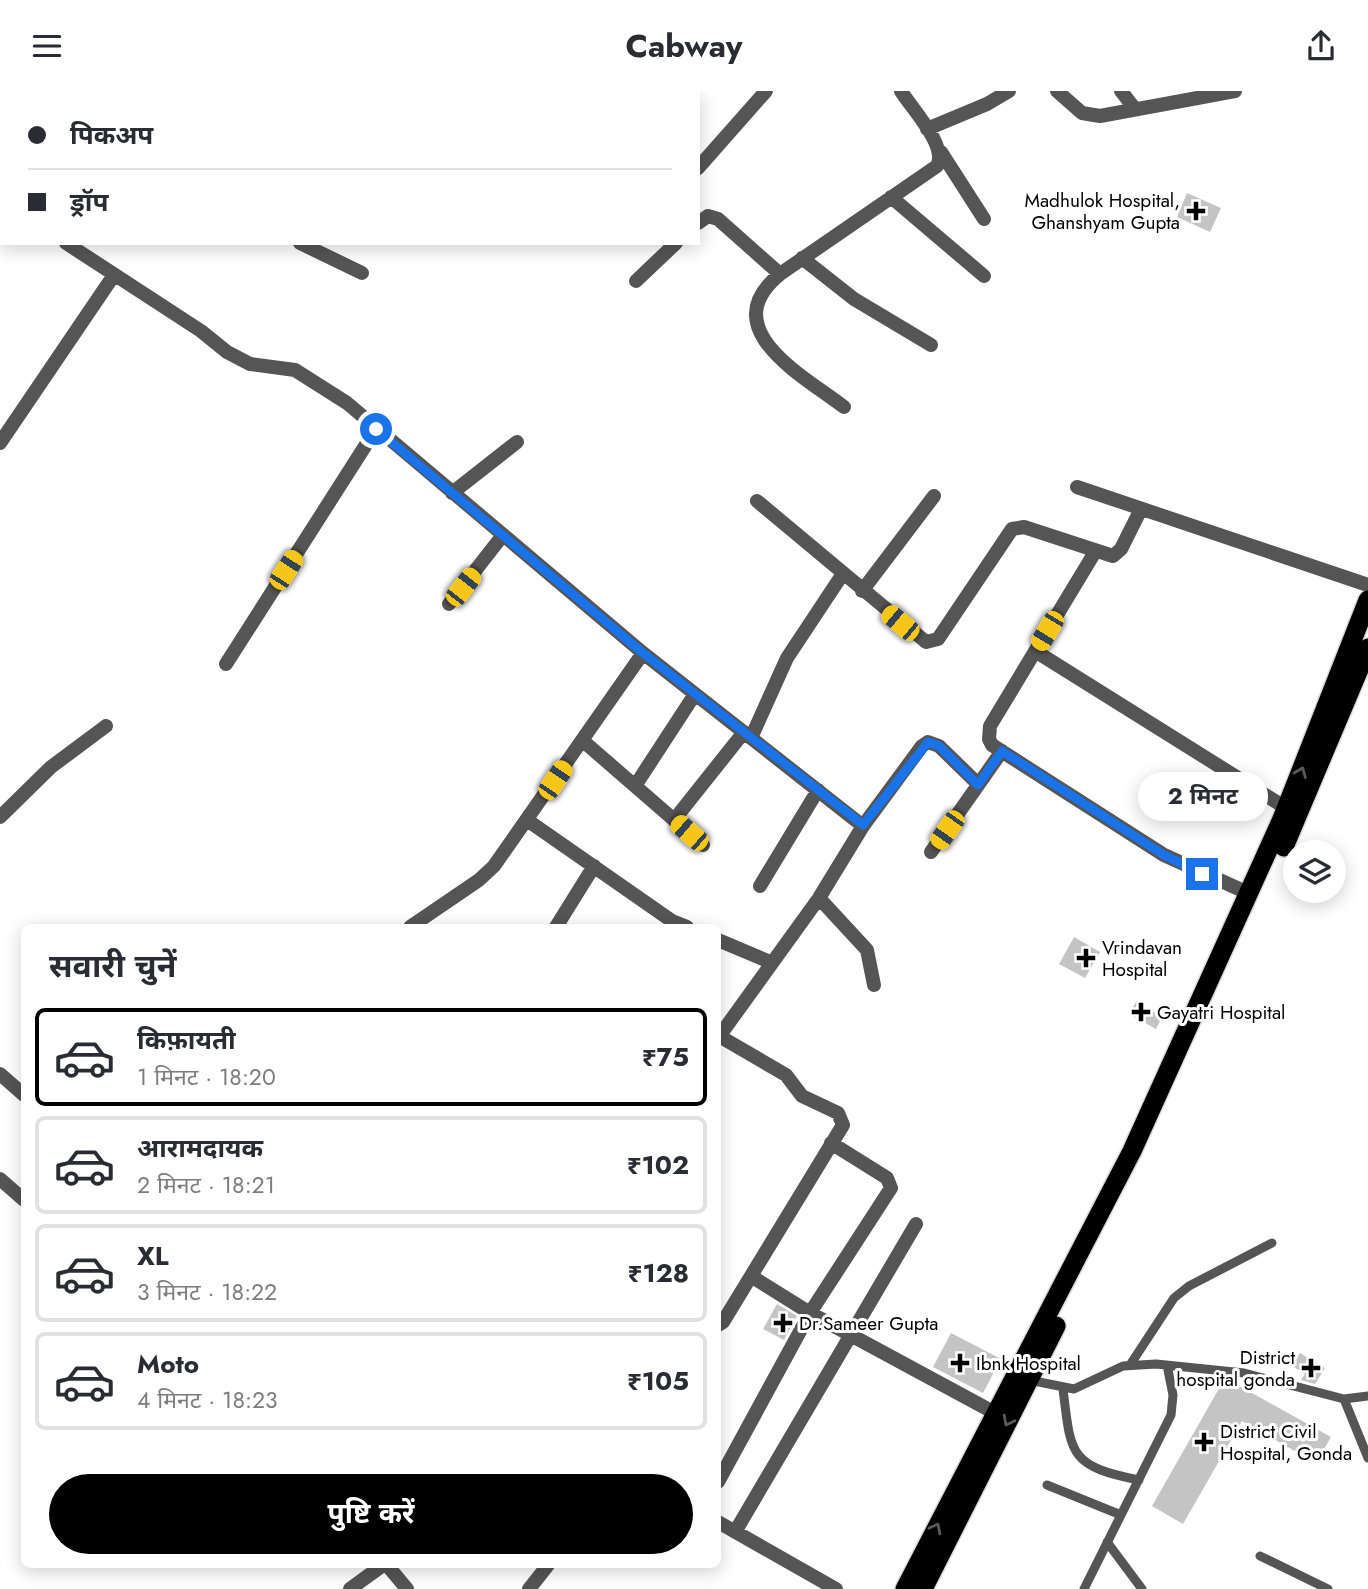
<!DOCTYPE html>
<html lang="hi">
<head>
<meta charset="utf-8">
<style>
  :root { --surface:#fff; --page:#f7f7f7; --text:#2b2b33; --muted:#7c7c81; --line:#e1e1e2; --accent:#000 }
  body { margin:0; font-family:Jost,"Noto Sans Devanagari",sans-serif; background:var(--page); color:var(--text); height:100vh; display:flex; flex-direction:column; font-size:26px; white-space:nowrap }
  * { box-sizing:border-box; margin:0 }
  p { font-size:23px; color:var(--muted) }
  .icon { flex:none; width:38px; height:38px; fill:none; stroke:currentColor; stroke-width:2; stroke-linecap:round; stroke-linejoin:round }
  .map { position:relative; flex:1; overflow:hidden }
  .sheet { position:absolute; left:21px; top:833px; width:700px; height:644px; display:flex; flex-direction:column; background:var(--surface); border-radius:10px; box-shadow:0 4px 18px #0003 }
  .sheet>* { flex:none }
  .banner { position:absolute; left:0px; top:0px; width:700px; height:154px; box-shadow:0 4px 18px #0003; display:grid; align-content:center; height:154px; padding:0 28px; background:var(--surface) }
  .fabs { position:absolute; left:1283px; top:749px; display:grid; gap:14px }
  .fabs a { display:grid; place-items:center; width:63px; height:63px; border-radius:50%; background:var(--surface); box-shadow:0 4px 18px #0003; font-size:35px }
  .end { position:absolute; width:32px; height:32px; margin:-16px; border:9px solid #1a73e8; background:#fff; box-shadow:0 0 0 4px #fff }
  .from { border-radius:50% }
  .bubble { position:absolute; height:49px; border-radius:24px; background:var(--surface); box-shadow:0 4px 18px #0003; font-size:23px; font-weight:700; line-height:49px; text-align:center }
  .car { position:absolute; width:21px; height:42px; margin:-21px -10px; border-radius:9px; box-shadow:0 0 5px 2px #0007; background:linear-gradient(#f5c518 24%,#345 0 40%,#f5c518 0 76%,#345 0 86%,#f5c518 0) }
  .banner b { display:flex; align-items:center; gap:24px; height:66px; font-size:26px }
  .banner b+b { border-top:2px solid var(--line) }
  .banner i { width:18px; height:18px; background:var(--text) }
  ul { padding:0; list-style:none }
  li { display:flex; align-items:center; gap:21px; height:98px; margin:0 14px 10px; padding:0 14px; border:4px solid var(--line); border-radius:10px }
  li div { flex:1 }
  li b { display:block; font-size:26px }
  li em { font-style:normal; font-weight:700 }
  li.current { border-color:var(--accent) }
  li>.icon { width:63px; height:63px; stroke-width:1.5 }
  h2 { padding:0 28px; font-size:32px; line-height:84px }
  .action { display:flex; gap:14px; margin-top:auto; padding:14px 28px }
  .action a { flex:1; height:80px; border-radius:42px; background:var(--accent); color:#fff; font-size:28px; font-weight:700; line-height:80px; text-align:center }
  header { display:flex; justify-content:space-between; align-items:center; height:91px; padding:0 28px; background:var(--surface); font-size:32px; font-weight:700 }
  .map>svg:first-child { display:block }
</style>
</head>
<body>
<header><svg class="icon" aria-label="menu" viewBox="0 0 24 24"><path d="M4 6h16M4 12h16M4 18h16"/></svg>Cabway<svg class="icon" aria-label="share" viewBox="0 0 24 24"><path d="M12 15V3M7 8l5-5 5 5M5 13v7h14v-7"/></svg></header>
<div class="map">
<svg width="1368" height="1498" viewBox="0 0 1368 1498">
  <rect width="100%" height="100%" fill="#fff"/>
  <path fill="#c4c4c4" d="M1187,102l34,15 -11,24 -33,-15z
    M1074,846l26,15 -15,26 -26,-14z
    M1136,911l26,15 -6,12 -27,-15z
    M777,1213l20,12 -13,24 -21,-11z
    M951,1242l50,26 -18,34 -50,-26z
    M1300,1262l25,15 -10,16 -14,-4 4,-6 -13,-8z
    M1225,1287l106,59 -15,26 -74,-42 -59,103 -31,-18z"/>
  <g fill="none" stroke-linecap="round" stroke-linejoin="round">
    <g stroke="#dbdbdb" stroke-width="22">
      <path id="trunk" d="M1284,756l84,-199
        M905,1498l227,-438 150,-332 86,-219
        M923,1498l133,-263"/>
    </g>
    <path stroke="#555" stroke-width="9" d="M1130,1274l44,-67 15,-12 83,-43
      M1029,1289l45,9 49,-23 33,-2 88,9 100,26 24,-3
      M1063,1298c8,66 6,77 76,91
      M1344,1308l24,59
      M1047,1394l74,30
      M1107,1451l35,47
      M1260,1465l68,33
      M1084,1498l87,-174 2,-20 -6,-30"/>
    <path stroke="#555" stroke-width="14" d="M63,0l3,2
      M569,0l3,2
      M1057,0l25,22 18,3 135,-25
      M1121,0l14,18
      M344,2l1,-2
      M499,2l1,-2
      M927,38l60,-25 22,-13
      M941,61l43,67
      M698,77l68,-77
      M891,106l93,79
      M0,109l2,1
      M698,132l10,-7 10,3 62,55
      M66,152l135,88 26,21 23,12 45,6 52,33 296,250 220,173
      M300,152l62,30
      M802,167l52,41 77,46
      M636,190l40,-38
      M844,316c-40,-31 -131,-78 -64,-133l157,-108c11,-20 -25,-57 -36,-75
      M0,352l114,-168
      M1077,396l291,98
      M452,402l65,-51
      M757,410l169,141 12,-3 74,-110 12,-2 89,29 8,-7 20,-40
      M1095,461l-105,174 -1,13 3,6 172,110 84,38
      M862,500l72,-95
      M449,513l54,-69
      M1035,560l251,157
      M226,573l150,-235
      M751,647l36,-80 55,-83
      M582,649l121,105
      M635,695l60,-92
      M0,726l51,-50 55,-41
      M527,729l145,101 15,6
      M674,729l70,-88
      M931,761l71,-101
      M760,795l58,-96
      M819,807l48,52 7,35
      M410,836l69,-47 15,-14 149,-213
      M556,836l38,-61
      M718,849l52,22
      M718,947l101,-140 44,-72 59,-80 6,-4 11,4 39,38
      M0,983l24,21
      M0,1088l24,21
      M751,1185l59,37 185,100
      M718,1234l5,-3 120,-197 -5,-12 -36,-17 -16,-21 -67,-39
      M718,1391l92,-169 81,-125 -4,-10 -56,-35
      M718,1431l118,67
      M735,1441l181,-308
      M387,1474l20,24
      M350,1498l33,-24
      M529,1498l19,-24"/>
    <use href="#trunk" stroke="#000" stroke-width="19"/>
  </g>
  <defs><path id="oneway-chevron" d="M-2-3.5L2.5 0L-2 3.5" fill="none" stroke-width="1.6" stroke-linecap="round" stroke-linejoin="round" transform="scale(1.75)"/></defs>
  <g stroke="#595959">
    <use href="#oneway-chevron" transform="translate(1301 681) rotate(-68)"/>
    <use href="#oneway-chevron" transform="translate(1008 1330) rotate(117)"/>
    <use href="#oneway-chevron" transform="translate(936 1437) rotate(-63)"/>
  </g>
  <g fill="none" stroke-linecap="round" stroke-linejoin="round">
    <path stroke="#1a73e8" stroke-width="9" d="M376,338l267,224 220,172 65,-83 11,4 39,39 24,-34 162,104 38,19"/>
  </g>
  <g fill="#000" stroke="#fff" stroke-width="2.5">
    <path d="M1192.5 109.5h7v7h7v7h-7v7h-7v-7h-7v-7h7z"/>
    <path d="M1082.5 856.5h7v7h7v7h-7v7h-7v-7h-7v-7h7z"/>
    <path d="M1137.5 910.5h7v7h7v7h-7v7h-7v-7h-7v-7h7z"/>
    <path d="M779.5 1221.5h7v7h7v7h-7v7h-7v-7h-7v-7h7z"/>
    <path d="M956.5 1261.5h7v7h7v7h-7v7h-7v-7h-7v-7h7z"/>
    <path d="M1307.5 1266.5h7v7h7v7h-7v7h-7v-7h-7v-7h7z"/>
    <path d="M1200.5 1340.5h7v7h7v7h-7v7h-7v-7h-7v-7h7z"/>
  </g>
  <g text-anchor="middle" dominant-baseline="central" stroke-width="6" stroke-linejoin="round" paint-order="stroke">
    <g font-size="19" fill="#000" stroke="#fff" text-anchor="start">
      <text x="1180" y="109" text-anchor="end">Madhulok Hospital,<tspan x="1180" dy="22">Ghanshyam Gupta</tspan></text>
      <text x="1102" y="856">Vrindavan<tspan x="1102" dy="22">Hospital</tspan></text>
      <text x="1157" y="921">Gayatri Hospital</text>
      <text x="799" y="1232">Dr.Sameer Gupta</text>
      <text x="1295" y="1266" text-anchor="end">District<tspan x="1295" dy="22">hospital gonda</tspan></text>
      <text x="976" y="1272">Ibnk Hospital</text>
      <text x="1220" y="1340">District Civil<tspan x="1220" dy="22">Hospital, Gonda</tspan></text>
    </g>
  </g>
</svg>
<div class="fabs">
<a><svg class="icon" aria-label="layers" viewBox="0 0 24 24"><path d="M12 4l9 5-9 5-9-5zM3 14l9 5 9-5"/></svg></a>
</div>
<i class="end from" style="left:376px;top:338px"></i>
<i class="end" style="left:1202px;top:783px"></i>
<div class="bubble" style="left:1138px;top:681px;width:130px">2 मिनट</div>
<i class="car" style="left:286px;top:479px;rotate:33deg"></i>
<i class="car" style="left:463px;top:496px;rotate:38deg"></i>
<i class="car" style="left:900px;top:532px;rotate:310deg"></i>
<i class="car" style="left:1047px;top:540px;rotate:211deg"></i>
<i class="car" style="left:555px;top:689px;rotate:34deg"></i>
<i class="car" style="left:947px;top:739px;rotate:215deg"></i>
<i class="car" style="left:689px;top:742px;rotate:311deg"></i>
<div class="banner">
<b><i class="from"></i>पिकअप</b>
<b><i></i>ड्रॉप</b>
</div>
<section class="sheet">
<h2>सवारी चुनें</h2>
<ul>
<li class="current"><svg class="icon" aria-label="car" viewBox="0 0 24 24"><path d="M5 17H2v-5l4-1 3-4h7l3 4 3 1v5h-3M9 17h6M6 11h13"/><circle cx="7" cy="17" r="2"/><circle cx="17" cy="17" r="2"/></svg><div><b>किफ़ायती</b><p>1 मिनट · 18:20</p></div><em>₹75</em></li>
<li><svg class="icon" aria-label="car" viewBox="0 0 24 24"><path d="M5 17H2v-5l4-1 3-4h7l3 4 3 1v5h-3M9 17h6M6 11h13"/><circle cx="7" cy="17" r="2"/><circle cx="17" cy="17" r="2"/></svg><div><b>आरामदायक</b><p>2 मिनट · 18:21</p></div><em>₹102</em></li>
<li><svg class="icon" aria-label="car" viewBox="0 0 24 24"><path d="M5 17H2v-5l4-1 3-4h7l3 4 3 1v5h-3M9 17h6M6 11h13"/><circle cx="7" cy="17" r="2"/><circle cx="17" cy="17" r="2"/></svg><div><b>XL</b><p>3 मिनट · 18:22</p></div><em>₹128</em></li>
<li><svg class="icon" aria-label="car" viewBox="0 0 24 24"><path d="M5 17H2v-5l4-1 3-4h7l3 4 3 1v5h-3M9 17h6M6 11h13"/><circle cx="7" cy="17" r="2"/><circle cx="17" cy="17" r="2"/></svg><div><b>Moto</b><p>4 मिनट · 18:23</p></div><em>₹105</em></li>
</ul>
<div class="action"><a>पुष्टि करें</a></div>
</section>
</div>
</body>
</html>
